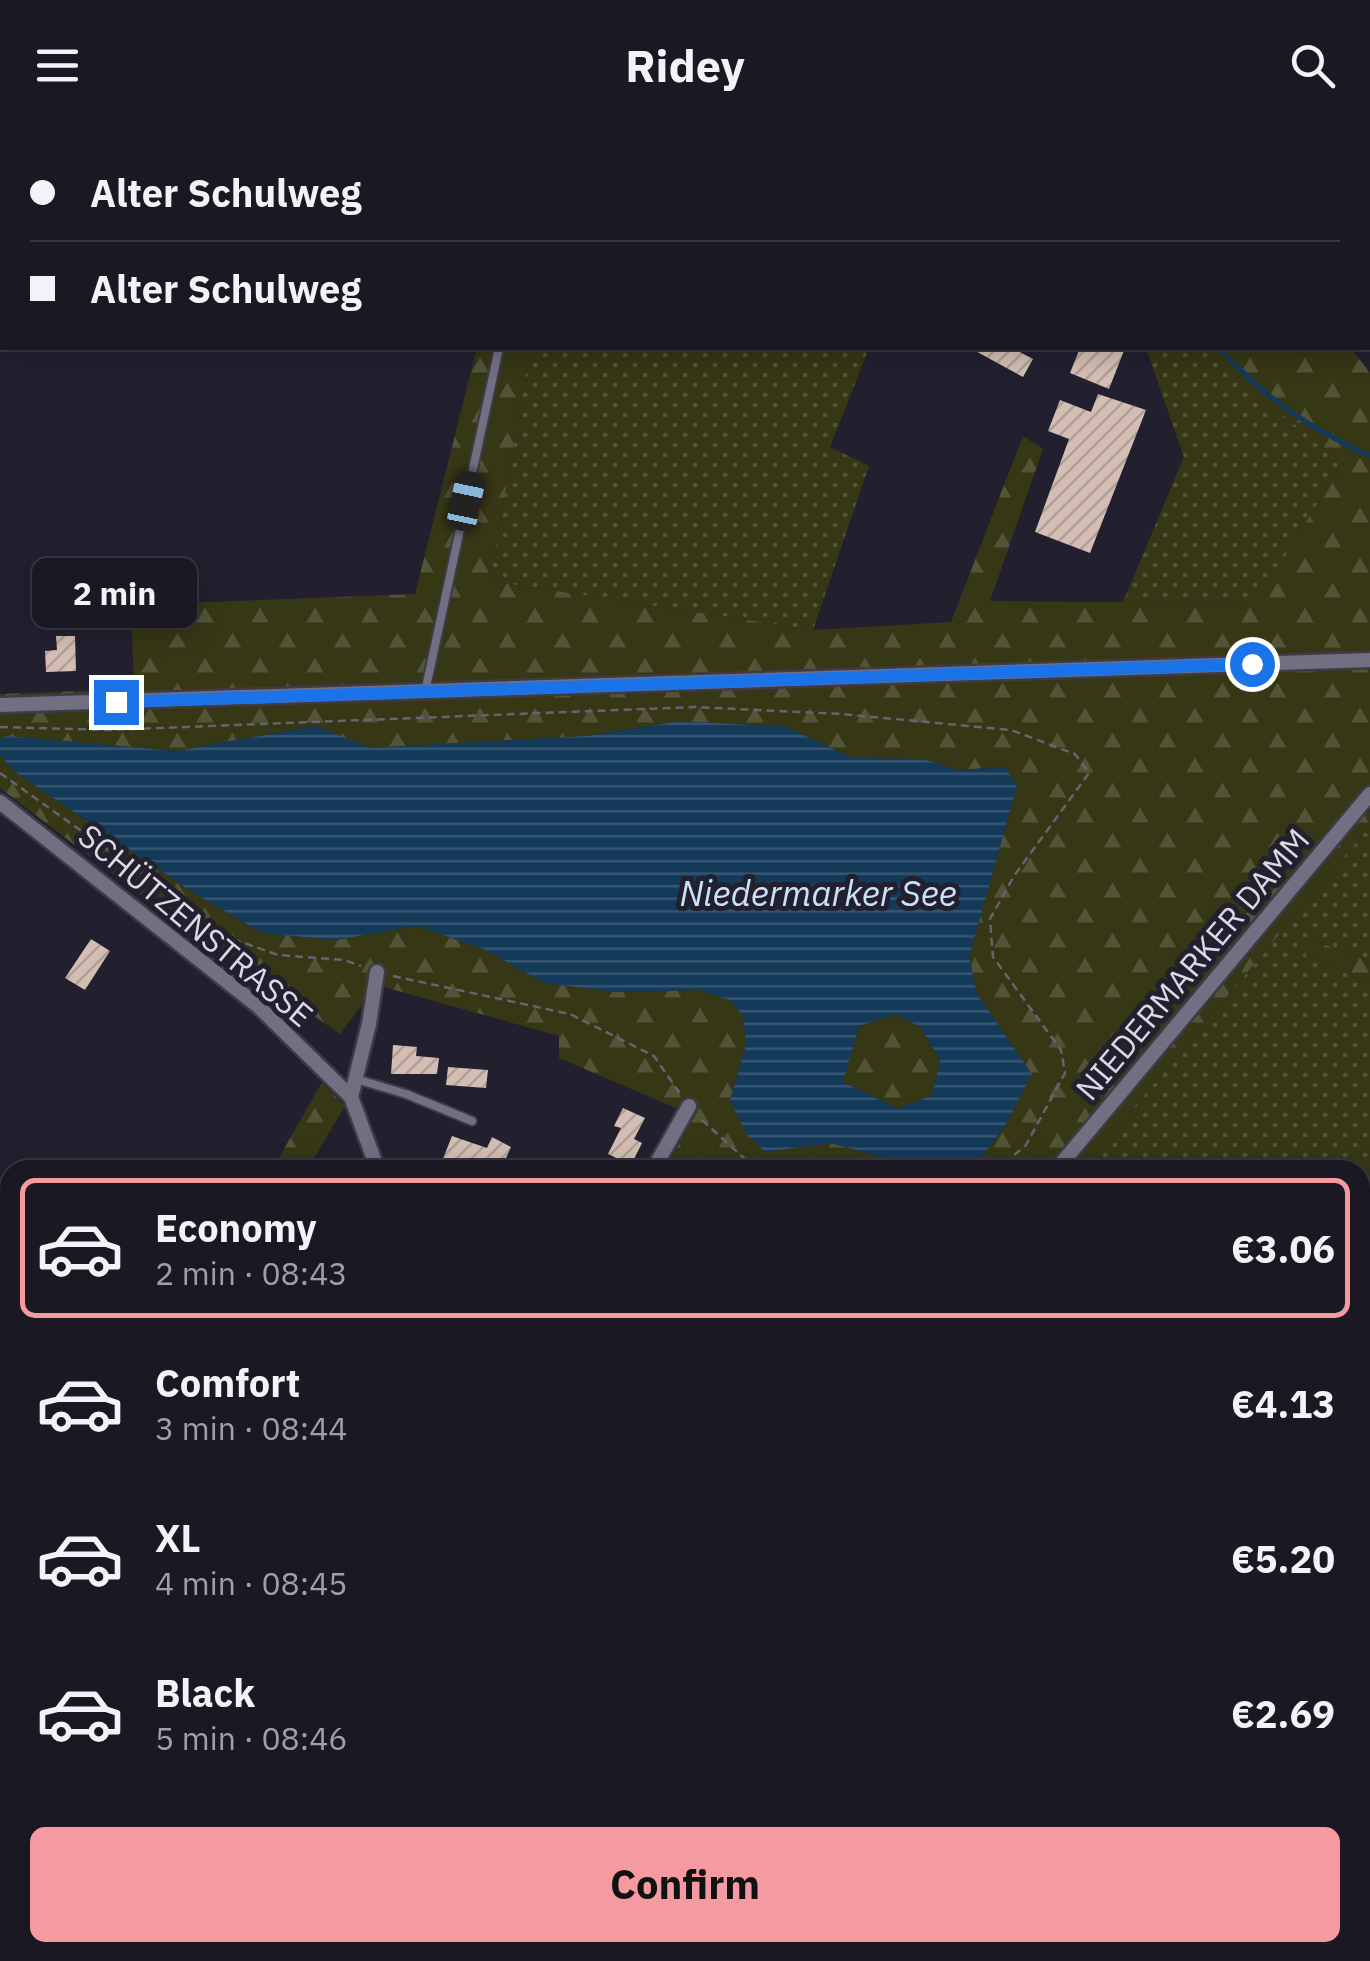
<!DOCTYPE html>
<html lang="en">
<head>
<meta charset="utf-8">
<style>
  :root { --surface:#1a1823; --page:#23212b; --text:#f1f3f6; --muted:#9fa0a6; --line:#383741; --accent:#f49aa0 }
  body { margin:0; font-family:"IBM Plex Sans",sans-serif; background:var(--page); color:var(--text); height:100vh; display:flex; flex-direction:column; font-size:38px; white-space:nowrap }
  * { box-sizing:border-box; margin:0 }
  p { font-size:32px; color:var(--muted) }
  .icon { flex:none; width:55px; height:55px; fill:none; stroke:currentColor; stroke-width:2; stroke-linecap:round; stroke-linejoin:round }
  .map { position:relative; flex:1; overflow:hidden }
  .drawer { position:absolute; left:0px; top:1030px; width:1370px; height:802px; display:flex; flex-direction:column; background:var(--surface); border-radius:30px 30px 0 0; box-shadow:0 5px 25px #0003,0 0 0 2px var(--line) }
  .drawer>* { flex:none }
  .guide { position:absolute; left:0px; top:0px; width:1370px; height:220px; box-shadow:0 5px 25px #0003,0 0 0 2px var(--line); display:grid; align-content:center; height:220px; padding:0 30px; background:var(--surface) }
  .end { position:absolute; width:45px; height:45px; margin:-22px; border:12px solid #1a73e8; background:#fff; box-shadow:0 0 0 5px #fff }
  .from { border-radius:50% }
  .bubble { position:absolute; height:70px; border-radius:15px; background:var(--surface); box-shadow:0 5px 25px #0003,0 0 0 2px var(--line); font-size:32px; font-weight:800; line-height:70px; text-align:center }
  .car { position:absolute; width:30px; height:60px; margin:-30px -15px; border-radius:12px; box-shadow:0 0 8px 2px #0007; background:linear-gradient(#222 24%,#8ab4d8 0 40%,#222 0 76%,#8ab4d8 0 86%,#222 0) }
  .guide b { display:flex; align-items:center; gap:35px; height:95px; font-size:38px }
  .guide b+b { border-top:2px solid var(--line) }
  .guide i { width:25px; height:25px; background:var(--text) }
  ul { padding:18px 0 0; list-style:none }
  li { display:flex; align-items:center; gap:30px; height:140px; margin:0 20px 15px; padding:0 10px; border:5px solid transparent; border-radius:15px }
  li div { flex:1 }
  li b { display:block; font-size:38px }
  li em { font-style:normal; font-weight:800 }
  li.active { border-color:var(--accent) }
  li>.icon { width:90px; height:90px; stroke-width:1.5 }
  .button { display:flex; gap:20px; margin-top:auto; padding:20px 30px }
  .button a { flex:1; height:115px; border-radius:15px; background:var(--accent); color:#111; font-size:40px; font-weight:800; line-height:115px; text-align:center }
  header { display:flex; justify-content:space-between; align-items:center; height:130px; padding:0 30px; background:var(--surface); font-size:45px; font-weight:800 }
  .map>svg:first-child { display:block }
</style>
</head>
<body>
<header><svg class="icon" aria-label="menu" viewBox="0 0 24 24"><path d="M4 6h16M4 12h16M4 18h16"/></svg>Ridey<svg class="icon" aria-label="search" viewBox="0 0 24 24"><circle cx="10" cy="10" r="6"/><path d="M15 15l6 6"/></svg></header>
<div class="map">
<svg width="1370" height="1831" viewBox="0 0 1370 1831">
  <defs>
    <pattern id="grass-dots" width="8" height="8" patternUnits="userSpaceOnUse" patternTransform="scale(2.5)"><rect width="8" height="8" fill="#363715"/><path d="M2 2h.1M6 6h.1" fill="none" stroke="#525337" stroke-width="1.8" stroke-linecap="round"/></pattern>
    <pattern id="forest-firs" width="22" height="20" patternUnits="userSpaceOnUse" patternTransform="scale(2.5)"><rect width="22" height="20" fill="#363715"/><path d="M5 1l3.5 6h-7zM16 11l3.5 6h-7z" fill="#525337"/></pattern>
    <pattern id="water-rules" width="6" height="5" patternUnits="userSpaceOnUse" patternTransform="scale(2.5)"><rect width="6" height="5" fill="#143a5a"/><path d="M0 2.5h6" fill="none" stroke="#365672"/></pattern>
    <pattern id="building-hatch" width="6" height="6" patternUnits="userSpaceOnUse" patternTransform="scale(2.5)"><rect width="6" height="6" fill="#d4beb3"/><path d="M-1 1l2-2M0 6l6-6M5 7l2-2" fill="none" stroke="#af9f97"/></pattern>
  </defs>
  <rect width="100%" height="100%" fill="#22202f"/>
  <path fill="url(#grass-dots)" d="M530,218h339l-39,99 39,19 -56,164 -323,-49z
    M1146,218h56l140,115 -84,140 -135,-1 61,-145z
    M1370,696v135l-54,-20 -10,14 64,28v356l-10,-5v-164h-279z
    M10,1202v181l-10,4v-182z"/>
  <path fill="url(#forest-firs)" d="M477,218h53l-40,233 323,49 138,-8 72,-186 20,13 -53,152 267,2 85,-140 -140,-115h148l20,24v454l-289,344h-109l34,-46 -7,-97 -22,-33 -8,-38 48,-170 -12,-19 -48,3 -34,-11 -71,-1 -65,-31 -106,-6 -94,15 -218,12 -54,-22 -139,25 -169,-15 -7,3v-45l134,-5 -3,-84 284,-11z
    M0,625l15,17 177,120 70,41 73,7 82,-14 67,23 60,34 72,9 84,-2 29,10 14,15 3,30 -16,55 34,52 67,-9 97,27h-263l29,-54 -135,-58v-22l-182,-51 -37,49 -205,-143 -135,-103z
    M1315,811l55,20v22l-65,-28z
    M896,884l25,14 19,32 -8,35 -34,14 -55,-27 16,-56z
    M322,952l23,24 -38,64h-35z"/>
  <path fill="url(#water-rules)" fill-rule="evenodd" d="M681,591l106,6 65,31 71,1 34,11 48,-3 12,19 -48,171 8,37 55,80 -26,50 -34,46h-44l-97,-27 -66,9 -19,-18 -16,-34 16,-55 -3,-29 -14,-16 -30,-10 -83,2 -72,-9 -60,-34 -67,-23 -82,14 -73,-7 -70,-41 -177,-120 -15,-17v-16l7,-3 169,15 139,-25 55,22 217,-12zM896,884l25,14 19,32 -8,35 -34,14 -55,-27 16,-56z"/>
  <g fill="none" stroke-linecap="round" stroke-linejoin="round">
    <path stroke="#143a5a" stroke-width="5" d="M799,0l6,2
      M1132,2l1,-2
      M1218,218c52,53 84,76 152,108
      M684,1822l3,9
      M8,1831l25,-9"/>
  </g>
  <path fill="url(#building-hatch)" d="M970,218h42l21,11 -10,18z
    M1080,218h45l-16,41 -39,-16z
    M1098,264l48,16 -56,143 -55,-21 34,-93 -21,-8 12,-31 31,12z
    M56,506h19l1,35 -30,1 -1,-21 12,-1z
    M91,809l19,12 -25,39 -20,-12z
    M393,915l24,2 -1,9 23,2 -2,16h-46z
    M448,937l40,3 -2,18 -40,-3z
    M623,978l22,10 -11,21 8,4 -11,22 -23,-11 13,-26 -7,-2z
    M452,1006l35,12 5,-11 19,10 -9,20 -14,-7 -4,10h-16l-26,-9z"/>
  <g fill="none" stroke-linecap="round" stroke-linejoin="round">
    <g stroke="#3d3b48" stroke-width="12">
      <path id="service" d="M545,2l1,-2
        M425,562l74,-344
        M356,949l50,15 66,27
        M443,1831l4,-9"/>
    </g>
    <g stroke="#3d3b48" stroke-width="19">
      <path id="minor" d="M0,575l1370,-45
        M0,672l258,204 93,91 27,73
        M351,967l18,-73 8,-52
        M653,1040l36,-64
        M1056,1040l314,-376
        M0,1803l10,-3
        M657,1822l3,9"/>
    </g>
    <path stroke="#656471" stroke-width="2.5" stroke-dasharray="8 5" stroke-linecap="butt" d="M0,597l109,3 586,-23 147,7 169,16 64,24 14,19 -75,103 -24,43 3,38 68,93 4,23 -39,72 -29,25
      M0,643l233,166 45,16 66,5 17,6
      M393,846l177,38 84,42 27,39
      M702,990l43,39 88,5 18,6"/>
    <use href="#service" stroke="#716f82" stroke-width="8"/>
    <use href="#minor" stroke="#716f82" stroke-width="14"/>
  </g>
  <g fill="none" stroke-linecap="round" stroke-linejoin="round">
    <path stroke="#1a73e8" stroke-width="12" d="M116,572l1136,-38"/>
  </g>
  <g text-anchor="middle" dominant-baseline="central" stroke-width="10" stroke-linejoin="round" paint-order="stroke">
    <g font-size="32" fill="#dad9e4" stroke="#22202f">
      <text transform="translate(196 795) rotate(40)">SCHÜTZENSTRASSE</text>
      <text transform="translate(1192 834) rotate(-50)">NIEDERMARKER DAMM</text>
    </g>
    <g font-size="35" font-style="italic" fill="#cae2f9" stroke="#22202f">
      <text x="818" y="763">Niedermarker See</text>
    </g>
  </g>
</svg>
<i class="end from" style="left:1252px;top:534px"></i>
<i class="end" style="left:116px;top:572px"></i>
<div class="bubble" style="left:32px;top:428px;width:165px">2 min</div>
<i class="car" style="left:466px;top:371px;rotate:12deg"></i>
<div class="guide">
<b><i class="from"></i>Alter Schulweg</b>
<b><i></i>Alter Schulweg</b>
</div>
<section class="drawer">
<ul>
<li class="active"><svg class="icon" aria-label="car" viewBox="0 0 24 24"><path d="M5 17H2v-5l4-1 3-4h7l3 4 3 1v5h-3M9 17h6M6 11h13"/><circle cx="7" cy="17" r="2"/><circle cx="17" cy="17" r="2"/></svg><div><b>Economy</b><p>2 min · 08:43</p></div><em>€3.06</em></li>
<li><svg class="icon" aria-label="car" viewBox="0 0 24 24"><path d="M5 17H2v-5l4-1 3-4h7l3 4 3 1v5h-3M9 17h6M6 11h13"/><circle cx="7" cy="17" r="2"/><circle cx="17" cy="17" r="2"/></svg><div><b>Comfort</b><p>3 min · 08:44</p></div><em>€4.13</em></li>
<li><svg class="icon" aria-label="car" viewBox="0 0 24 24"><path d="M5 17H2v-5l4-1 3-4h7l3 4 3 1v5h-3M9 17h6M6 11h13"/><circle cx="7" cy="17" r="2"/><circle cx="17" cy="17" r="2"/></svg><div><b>XL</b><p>4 min · 08:45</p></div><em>€5.20</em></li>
<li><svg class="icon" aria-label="car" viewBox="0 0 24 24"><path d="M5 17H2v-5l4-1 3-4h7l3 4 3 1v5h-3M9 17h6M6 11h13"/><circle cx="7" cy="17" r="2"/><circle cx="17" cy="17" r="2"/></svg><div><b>Black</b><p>5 min · 08:46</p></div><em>€2.69</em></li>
</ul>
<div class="button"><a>Confirm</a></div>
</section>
</div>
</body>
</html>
